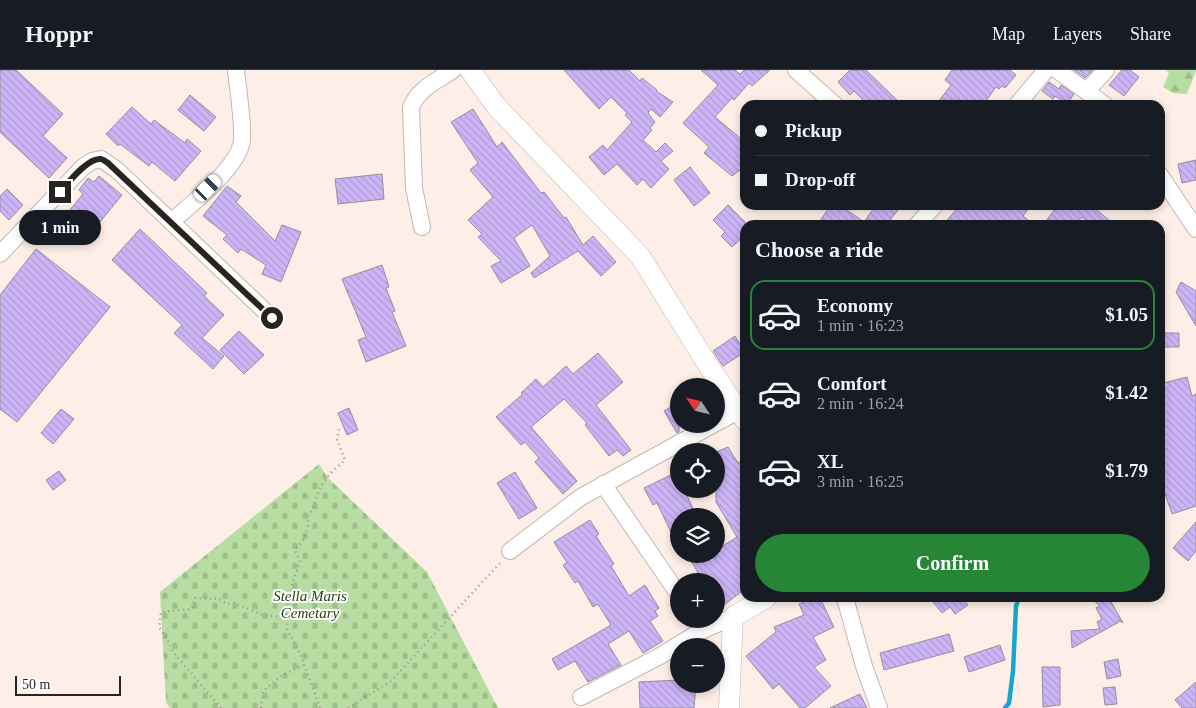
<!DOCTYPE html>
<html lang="en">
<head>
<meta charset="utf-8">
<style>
  :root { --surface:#171b24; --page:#20242c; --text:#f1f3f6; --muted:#9ea1a6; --line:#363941; --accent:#278536 }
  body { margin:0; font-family:"Times New Roman",serif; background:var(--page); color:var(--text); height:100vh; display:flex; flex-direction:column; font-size:19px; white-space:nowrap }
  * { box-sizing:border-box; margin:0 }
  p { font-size:16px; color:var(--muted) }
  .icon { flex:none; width:28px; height:28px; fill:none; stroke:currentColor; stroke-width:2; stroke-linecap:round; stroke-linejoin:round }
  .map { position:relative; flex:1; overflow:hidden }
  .panel { position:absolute; left:740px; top:150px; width:425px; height:382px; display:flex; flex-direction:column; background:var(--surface); border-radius:15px; box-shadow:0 2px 8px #0003 }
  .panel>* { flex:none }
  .hud { position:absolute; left:740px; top:30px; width:425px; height:110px; border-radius:15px; box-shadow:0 2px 8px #0003; display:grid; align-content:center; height:110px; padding:0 15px; background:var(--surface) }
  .needle { width:32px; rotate:305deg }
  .buttons { position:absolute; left:670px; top:308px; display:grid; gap:10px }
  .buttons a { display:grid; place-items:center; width:55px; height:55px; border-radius:50%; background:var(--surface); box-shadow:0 2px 8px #0003; font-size:25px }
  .scale { position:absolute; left:15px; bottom:12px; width:106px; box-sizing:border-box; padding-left:5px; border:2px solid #292421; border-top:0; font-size:14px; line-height:18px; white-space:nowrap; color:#292421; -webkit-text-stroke:4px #fff; paint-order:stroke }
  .end { position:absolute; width:22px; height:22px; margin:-11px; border:6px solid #292421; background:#fff; box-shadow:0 0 0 2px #fff }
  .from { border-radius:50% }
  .bubble { position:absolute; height:35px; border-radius:18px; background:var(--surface); box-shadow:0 2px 8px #0003; font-size:16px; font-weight:600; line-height:35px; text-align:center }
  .car { position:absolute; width:15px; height:30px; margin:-15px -8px; border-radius:6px; box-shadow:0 0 4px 1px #0007; background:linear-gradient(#fff 24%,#345 0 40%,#fff 0 76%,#345 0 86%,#fff 0) }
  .hud b { display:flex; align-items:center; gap:18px; height:48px; font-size:19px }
  .hud b+b { border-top:1px solid var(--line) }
  .hud i { width:12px; height:12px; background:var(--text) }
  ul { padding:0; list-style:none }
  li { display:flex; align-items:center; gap:15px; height:70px; margin:0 10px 8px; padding:0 5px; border:2px solid transparent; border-radius:15px }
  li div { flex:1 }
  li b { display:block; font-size:19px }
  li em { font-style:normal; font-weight:600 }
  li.current { border-color:var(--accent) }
  li>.icon { width:45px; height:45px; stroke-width:1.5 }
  h2 { padding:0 15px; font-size:22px; line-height:60px }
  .button { display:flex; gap:10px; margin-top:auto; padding:10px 15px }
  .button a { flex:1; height:58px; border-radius:30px; background:var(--accent); color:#fff; font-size:20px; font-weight:600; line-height:58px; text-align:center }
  header { display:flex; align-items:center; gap:30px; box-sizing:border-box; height:70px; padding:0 25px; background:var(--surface); border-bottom:1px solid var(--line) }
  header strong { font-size:24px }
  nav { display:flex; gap:28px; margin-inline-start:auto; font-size:18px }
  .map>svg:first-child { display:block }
</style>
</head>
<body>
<header>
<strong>Hoppr</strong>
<nav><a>Map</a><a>Layers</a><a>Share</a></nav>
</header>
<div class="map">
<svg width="1196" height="638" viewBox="0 0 1196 638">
  <defs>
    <pattern id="forest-firs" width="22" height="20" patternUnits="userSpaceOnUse" patternTransform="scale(1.25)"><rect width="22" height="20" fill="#b7dda2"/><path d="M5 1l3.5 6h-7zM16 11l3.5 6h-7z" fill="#9dbe8b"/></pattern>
    <pattern id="cemetery-stones" width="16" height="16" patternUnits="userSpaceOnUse" patternTransform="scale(1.25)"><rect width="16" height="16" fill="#b7dda2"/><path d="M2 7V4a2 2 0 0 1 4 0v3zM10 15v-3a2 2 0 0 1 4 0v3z" fill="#9dbe8b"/></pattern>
    <pattern id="building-back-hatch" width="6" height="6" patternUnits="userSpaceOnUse" patternTransform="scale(1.25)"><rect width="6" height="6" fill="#cdb4f7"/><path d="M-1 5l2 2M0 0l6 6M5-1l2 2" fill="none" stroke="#b09bd3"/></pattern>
  </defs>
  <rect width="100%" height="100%" fill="#fdeee7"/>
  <path fill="url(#forest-firs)" d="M1166,0h30l-9,24 -14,-1 -10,-6 6,-14z"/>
  <path fill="url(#cemetery-stones)" d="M319,394l9,14 99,94 71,136h-328l-4,-5 -6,-111z"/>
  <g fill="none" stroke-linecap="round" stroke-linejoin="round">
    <path stroke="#15a7cb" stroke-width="4.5" d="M1005,638l4,-5 4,-32 3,-65 3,-8"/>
  </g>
  <path fill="url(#building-back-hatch)" stroke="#938f9b" d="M0,0h16l47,44 -20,22 24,22 -18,20 -49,-46z
    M564,0h65l11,11 2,-3 15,12 -1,1 17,11 -13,15 -9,-8 -3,4 7,9 -5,6 2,2 -9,10 13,12 9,-9 8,8 -12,10 8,8 -18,19 -8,-9 -6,6 -20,-21 -13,11 -15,-18 14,-12 4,5 25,-28 -7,-7 2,-2 -16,-16 -12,12z
    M701,0h34l5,4 4,-4h26l-18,16 -3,-3 -15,17 -2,-2 -17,19 30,25v24l-13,10 -28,-23 5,-6 -26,-24 35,-38z
    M850,0h16l36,35h-34l-14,-14 -4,4 -12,-13z
    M952,0h58l6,5 -11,13 -3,-2 -3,3 -3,-2 -13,18h-47l15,-20 -6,-5z
    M1074,0h19l-8,8z
    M1122,0h8l9,7 -15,19 -15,-11z
    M1049,12l10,7 2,-4 13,9 -7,10 -12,-8 -2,3 -11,-8z
    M190,25l26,22 -12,14 -26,-21z
    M132,37l19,17 3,-4 31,23 2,-4 14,12 -26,30 -23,-19 -3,4 -29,-22 -2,2 -12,-12z
    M473,39l24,38 5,-5 39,51 3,-1 20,26 2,-1 17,28 10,-9 23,26 -15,14 -23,-25 -44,27 -3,-5 19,-17 -18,-31 -18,13 16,28 -29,17 -10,-17 10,-5 -23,-24 4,-3 -14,-14 25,-23 -23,-27 8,-7 -27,-41z
    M1196,90v20l-14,3 -4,-19z
    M690,97l20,26 -16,13 -20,-26z
    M382,104l2,25 -46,5 -3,-25z
    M99,106l23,19 -40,49 -12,-10 11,-13 -12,-10 14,-17 -4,-4 9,-12 6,4z
    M227,116l14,10 -5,6 39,39 7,-16 19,7 -20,50 -19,-8 4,-9 -25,-16 -3,4 -15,-14 4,-4 -24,-19z
    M7,119l16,16 -14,15 -9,-9v-15z
    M728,135l17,17v13l-13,12 -11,-11 4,-4 -12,-12z
    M831,135h9l24,17 12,-17h26l-16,20h-69z
    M960,135h71l-8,11 11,9h-91z
    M1058,135h33l24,20h-24l-9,-8 -6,8h-33z
    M140,159l67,64 -3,3 20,19 -22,23 22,18 -11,13 -39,-36 8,-8 -70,-65z
    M36,179l74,58 -93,115 -17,-13v-114z
    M382,195l7,22 -3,1 9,23 -3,1 14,34 -40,16 -8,-22 8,-3 -24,-58z
    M1181,212l15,9v35l-20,-34z
    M239,261l25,24 -20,19 -24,-24z
    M1164,263h15v14h-15z
    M735,266l10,16 -22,14 -10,-15z
    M598,283l25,29 -27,23 35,45 -8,6 -6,-6 -8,6 -24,-31 2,-2 -23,-24 -33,28 46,54 -14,13 -28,-32 4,-4 -14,-16 -4,3 -25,-28 27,-23 -2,-1 15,-14 7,8 23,-21 7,8z
    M1187,307l5,19 4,-2v112l-24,8 -12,-35v-95z
    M679,332v30l-2,1 -13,-22z
    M349,338l9,22 -11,5 -9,-22z
    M61,339l13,10 -21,25 -12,-11z
    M728,377l10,16 7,-4v130l-29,22v-30h-13l-16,-27h27l2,5v-9l21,-13 -21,-35v-50z
    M59,401l7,9 -13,10 -7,-10z
    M679,401v18h5l10,22 -11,5h-4v33l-22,-46 -4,2 -9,-17z
    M515,402l22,36 -18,11 -22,-36z
    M590,450l9,14 -3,2 18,28 -3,2 18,30 16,-11 14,23 -4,3 3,5 -8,5 13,20 -20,12 -14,-22 -21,13 13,21 -33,17 -13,-21 -17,9 -6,-11 59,-34 -13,-21 -5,3 -15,-26 -3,2 -12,-18 4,-2 -13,-21z
    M1196,452v29l-8,10 -15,-13z
    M813,528h7l14,29 -21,10 13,23 -12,7 17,19 -26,22h-5l-21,-24 -6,5 -27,-33 30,-24 -2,-5 30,-12 -5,-11z
    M930,528h32l6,7 -13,9 -5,-7 -8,6z
    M1091,528h18l14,25 -5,-3 1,2 -47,26 -1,-17 29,-2 -3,-7 5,-3 -6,-11 4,-2z
    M949,564l5,17 -70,19 -4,-17z
    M1000,575l5,15 -36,12 -5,-15z
    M1118,589l3,17 -14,3 -3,-17z
    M1042,597h18v38l-17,2z
    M679,610v4h17l-2,24h-54l-1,-26z
    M1196,612v26h-14l-7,-8z
    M1115,617l2,17 -12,1 -2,-17z
    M860,624l7,14h-37z"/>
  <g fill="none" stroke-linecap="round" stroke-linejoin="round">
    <g stroke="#c5b7b0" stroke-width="18">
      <path id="minor" d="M796,0l39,35
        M1057,0l48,35
        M1087,21l19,-21
        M1017,35l29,-35
        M1160,105l36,54
        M171,152c20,-18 70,-56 71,-83 1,-20 -4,-49 -6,-69
        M917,155l18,-20
        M422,157l-8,-39 -3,-80c6,-19 26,-27 42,-38
        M0,184l83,-87 9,-6 9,-2 16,11 155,148
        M716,353l22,-12
        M603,414l76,111
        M510,481l71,-54 133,-73
        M845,528l19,68 15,42
        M581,627l79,-41 41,-25 32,-14"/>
    </g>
    <g stroke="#c5b7b0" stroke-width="21">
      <path id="tertiary" d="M470,0l26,36 144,150 66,106 39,58
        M729,638l4,-91 33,-19"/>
    </g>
    <path stroke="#9e938e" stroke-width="2.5" stroke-dasharray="1 4" stroke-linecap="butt" d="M221,638l-48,-56 -6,-13 -8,-12 2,-15 31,-3 3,-11 24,1 8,5 7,-1 29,12 24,3
      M261,638l2,-17 18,-15 24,-12
      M320,638l-18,-50 -15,-29v-21l5,-23 8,-24 -5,-11c11,-12 13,-18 13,-34 7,-8 7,-16 11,-25 5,-13 16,-22 26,-31l-8,-20 2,-11
      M348,638l43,-27 110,-119"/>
    <use href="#minor" stroke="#fff" stroke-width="16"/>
    <use href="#tertiary" stroke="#fff" stroke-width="20"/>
  </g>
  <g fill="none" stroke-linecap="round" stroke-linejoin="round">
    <path stroke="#292421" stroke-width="6" d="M60,122c8,-9 28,-35 41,-33 3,1 5,3 7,4l164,155"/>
  </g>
  <g text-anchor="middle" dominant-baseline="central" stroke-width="4" stroke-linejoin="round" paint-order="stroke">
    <g font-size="15" font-style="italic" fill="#23430a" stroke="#fff">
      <text x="310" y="526">Stella Maris<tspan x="310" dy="17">Cemetary</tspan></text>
    </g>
  </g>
</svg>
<div class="buttons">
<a><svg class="needle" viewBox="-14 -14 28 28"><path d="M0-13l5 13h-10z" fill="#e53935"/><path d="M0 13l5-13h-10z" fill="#9ea1a6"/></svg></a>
<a><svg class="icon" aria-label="locate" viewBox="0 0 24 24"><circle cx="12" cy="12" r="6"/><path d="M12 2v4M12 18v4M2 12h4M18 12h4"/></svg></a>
<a><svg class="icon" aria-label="layers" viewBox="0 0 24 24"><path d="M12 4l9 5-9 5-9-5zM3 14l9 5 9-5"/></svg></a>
<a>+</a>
<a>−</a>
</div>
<div class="scale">50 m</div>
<i class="end from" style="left:272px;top:248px"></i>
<i class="end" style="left:60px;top:122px"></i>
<div class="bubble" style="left:19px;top:140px;width:82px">1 min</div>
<i class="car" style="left:208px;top:118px;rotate:45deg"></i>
<div class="hud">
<b><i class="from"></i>Pickup</b>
<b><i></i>Drop-off</b>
</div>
<section class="panel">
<h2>Choose a ride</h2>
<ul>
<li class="current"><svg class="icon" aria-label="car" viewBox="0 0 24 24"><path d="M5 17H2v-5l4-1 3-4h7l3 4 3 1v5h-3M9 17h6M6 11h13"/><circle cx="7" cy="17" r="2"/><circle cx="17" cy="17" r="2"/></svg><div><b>Economy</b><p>1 min · 16:23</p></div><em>$1.05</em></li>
<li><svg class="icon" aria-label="car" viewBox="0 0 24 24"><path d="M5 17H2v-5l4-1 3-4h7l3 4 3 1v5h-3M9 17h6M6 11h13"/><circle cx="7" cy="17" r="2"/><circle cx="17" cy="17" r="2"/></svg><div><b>Comfort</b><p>2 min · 16:24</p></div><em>$1.42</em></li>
<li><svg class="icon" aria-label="car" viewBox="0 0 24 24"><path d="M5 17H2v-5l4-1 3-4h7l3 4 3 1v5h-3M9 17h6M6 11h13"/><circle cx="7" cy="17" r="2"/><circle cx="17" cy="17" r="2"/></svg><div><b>XL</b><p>3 min · 16:25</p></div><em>$1.79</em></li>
</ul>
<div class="button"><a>Confirm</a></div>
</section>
</div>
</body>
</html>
